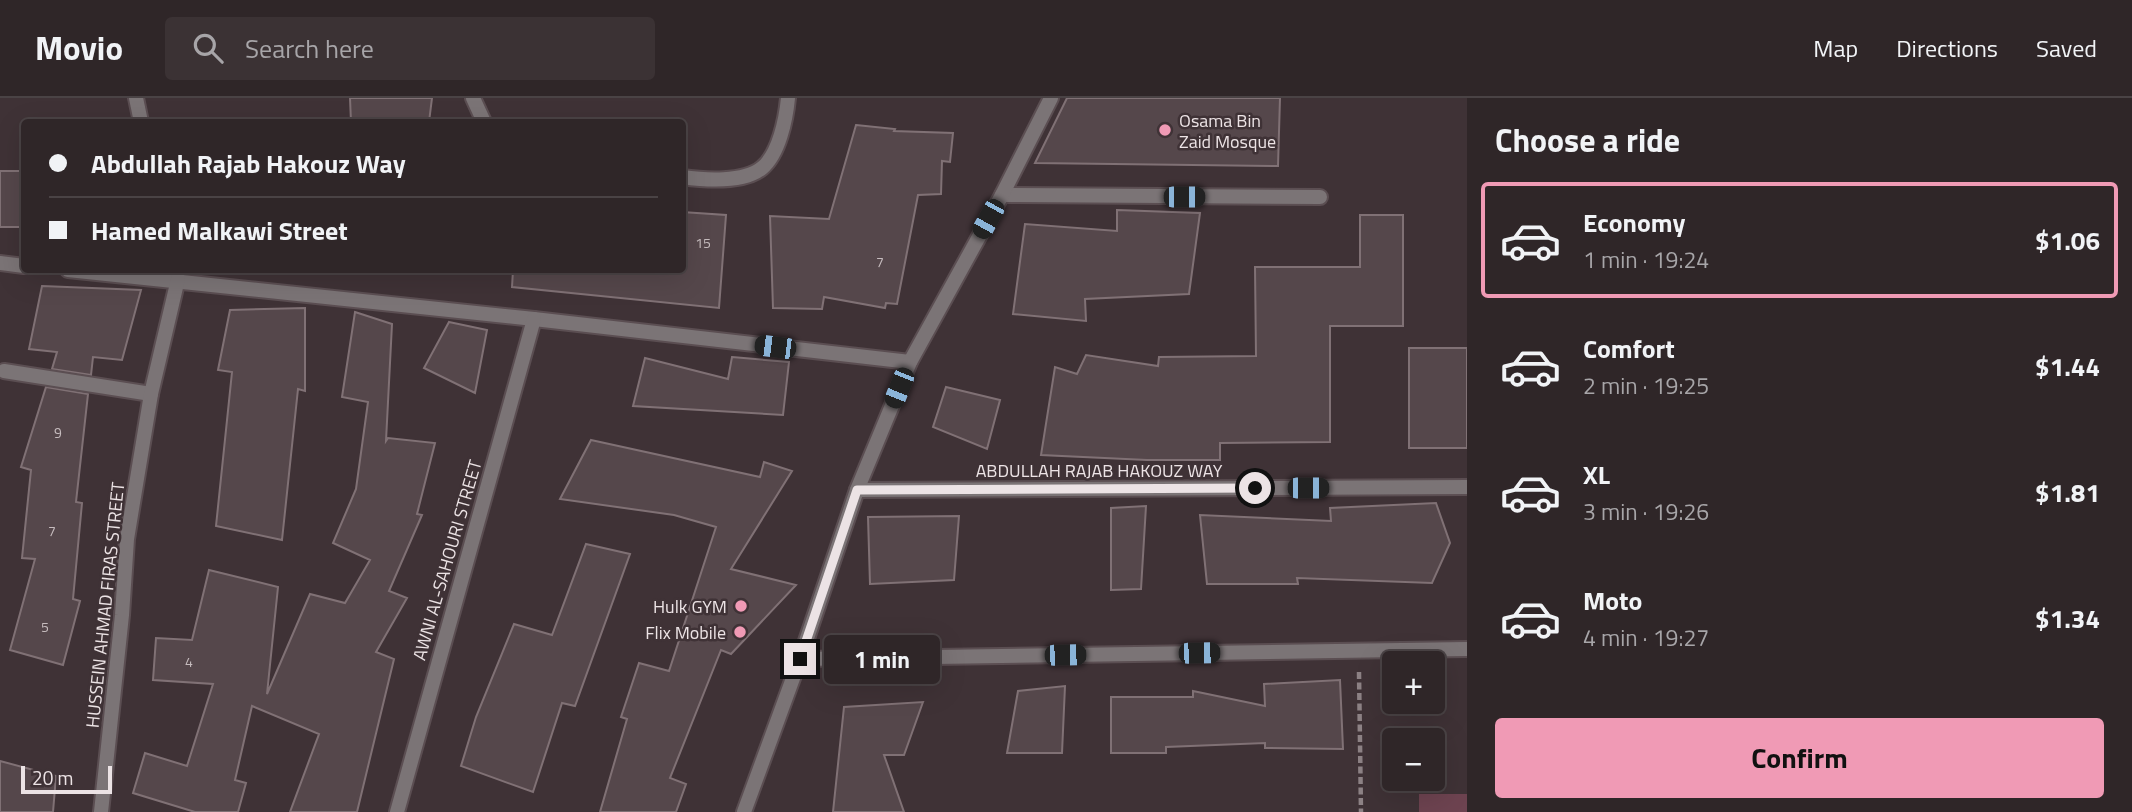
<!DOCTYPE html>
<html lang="en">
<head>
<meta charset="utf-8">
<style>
  :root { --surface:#2f2628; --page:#3b3234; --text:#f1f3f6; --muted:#a7a5a8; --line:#4a4345; --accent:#f09ab5 }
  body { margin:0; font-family:"Titillium Web",sans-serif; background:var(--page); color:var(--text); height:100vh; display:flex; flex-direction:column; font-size:26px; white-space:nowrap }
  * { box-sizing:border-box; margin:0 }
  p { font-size:23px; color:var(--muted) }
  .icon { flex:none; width:38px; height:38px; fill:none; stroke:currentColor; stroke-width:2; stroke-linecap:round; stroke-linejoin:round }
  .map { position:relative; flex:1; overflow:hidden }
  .drawer { display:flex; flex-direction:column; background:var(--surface); width:665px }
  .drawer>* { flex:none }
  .banner { position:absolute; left:21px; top:21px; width:665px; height:154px; border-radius:7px; box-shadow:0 7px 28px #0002,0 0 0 2px var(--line); display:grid; align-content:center; height:154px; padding:0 28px; background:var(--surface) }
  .tools { position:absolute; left:1382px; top:553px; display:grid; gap:14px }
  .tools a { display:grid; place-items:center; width:63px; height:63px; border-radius:7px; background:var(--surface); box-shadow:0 7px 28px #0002,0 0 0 2px var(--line); font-size:35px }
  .scale { position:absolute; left:21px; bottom:18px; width:91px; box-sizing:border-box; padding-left:7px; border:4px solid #ece3e5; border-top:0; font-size:19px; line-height:24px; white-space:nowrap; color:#ece3e5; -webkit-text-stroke:5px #3f3236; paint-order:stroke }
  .end { position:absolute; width:32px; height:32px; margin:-16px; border:9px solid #ece3e5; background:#111; box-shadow:0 0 0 4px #111 }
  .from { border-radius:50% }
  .bubble { position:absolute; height:49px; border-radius:7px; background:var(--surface); box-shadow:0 7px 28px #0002,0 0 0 2px var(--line); font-size:23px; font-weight:700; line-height:49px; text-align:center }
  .car { position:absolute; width:21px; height:42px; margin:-21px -10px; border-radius:9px; box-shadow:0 0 5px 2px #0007; background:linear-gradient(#222 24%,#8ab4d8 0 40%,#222 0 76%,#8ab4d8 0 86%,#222 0) }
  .banner b { display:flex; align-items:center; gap:24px; height:66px; font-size:26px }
  .banner b+b { border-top:2px solid var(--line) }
  .banner i { width:18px; height:18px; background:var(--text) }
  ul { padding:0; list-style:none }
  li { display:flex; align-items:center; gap:21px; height:116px; margin:0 14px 10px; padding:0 14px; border:4px solid transparent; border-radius:7px }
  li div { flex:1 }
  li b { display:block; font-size:26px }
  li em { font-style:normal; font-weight:700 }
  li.active { border-color:var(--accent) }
  li>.icon { width:63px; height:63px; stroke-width:1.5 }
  h2 { padding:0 28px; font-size:32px; line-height:84px }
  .primary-button { display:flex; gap:14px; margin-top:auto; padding:14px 28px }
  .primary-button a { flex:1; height:80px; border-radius:7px; background:var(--accent); color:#111; font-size:28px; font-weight:700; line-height:80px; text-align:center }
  header { display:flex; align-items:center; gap:42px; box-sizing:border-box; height:98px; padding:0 35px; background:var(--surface); border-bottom:2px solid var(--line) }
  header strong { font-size:33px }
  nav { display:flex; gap:38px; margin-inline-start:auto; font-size:24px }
  .search { width:490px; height:63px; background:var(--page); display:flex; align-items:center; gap:18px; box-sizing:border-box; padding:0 24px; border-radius:7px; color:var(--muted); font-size:26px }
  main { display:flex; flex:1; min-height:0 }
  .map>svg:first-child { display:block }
</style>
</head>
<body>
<header>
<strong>Movio</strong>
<div class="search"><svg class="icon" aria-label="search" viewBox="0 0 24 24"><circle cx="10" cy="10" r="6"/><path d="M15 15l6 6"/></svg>Search here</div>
<nav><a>Map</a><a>Directions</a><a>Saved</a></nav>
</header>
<main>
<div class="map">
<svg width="1467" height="714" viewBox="0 0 1467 714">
  <rect width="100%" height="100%" fill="#3f3236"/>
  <path fill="#6d4350" d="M1419,696h48v18h-48z"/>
  <path fill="#55474b" stroke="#807175" stroke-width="2" d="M350,0h82l-3,24h-78z
    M1067,0h213l-2,68 -243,-3z
    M856,27l39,4 -1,2 59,2 -3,29 -8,-1 -1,33 -23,1 -21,109 -11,-1 -1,5 -61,-11 -2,12 -49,-1 -3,-92 59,3z
    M0,73h24v56h-24z
    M1117,112l83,3 -11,81 -104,5 1,22 -73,-7 12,-90 92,7z
    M682,114l44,3 -7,93 -207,-21 1,-17h169z
    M1360,117h43v111h-73v116l-110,1v17h-73l-106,-5 14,-88 22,7 9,-19 72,11 1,-9 97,-1 -1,-89h105z
    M42,188l99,4 -19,70 -29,-3 -2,18 -39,-6 5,-17 -28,-3z
    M305,210v83l-7,-2 -16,151 -66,-14 16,-154 -14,-2 12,-60z
    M355,214l37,12 -6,117 2,-3 47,5 -18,71 5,1 -33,76 18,7 -31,54 18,7 -37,153h-67l29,-78 -67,-28 -17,74 11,3 -8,29h-43l-62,-19 12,-40 42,13 26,-82 -60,-4 3,-42 36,2 17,-70 69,17 -11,107 43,-100 35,9 25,-43 -37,-17 23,-54 12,-87 -26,-5z
    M449,224l38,8 -12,63 -51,-25z
    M1409,250h58v100h-58z
    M732,259l57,5 -6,53 -150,-9 12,-48 83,21z
    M46,289l42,7 -12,108 6,1 -9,96 7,2 -17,64 -53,-15 25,-91 -13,-1 9,-88 -10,-3z
    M946,289l54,13 -13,49 -54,-22z
    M591,342l169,37 4,-15 28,9 -61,98 65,16 -65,69 -10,-4 -51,128 16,6 -10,28h-76l27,-93 -6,-2 18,-54 30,8 47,-144 -42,-12 -114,-16z
    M1436,405l14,40 -18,40 -135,-5 1,6h-91l-7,-69 131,6 -1,-13z
    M1146,408l-5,83 -30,1v-82z
    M959,418l-5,64 -84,4 -2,-67z
    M586,446l44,10 -55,152 -13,-3 -29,89 -72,-26 15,-49 38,-93 38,11z
    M1340,582l3,69 -78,-1v-5l-99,4v6h-55v-56h82v-6l72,15 -1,-22z
    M1065,588l-3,67h-55l11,-62z
    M923,604l-19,53h-20l20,57h-71l11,-105z
    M0,663l56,15 -3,36h-53z"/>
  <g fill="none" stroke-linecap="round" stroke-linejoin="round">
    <g stroke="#5b4e52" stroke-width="18">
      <path id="lane" d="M136,0l5,24
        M1002,97l318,2
        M0,165l24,3
        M68,172l466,49 376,43
        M4,273l147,23
        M857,392l610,-3"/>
    </g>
    <g stroke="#5b4e52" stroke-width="18">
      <path id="street" d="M473,0l11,24
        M682,79c22,3 62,6 80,-9 17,-14 24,-49 26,-70
        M800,561l667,-10
        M101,714l21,-197 5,-76 24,-145 27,-115
        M397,714l137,-493
        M744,714l56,-153 57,-169 53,-128 92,-167 49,-97"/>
    </g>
    <path stroke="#8d8285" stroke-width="4.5" stroke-dasharray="7 3.5" stroke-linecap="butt" d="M1359,574l2,140"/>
    <use href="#lane" stroke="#7b7476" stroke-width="14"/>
    <use href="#street" stroke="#7b7476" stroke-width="14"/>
  </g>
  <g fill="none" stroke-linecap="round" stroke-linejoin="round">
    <path stroke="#ece3e5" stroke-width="9" d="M800,561l57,-169 398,-2"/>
  </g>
  <g fill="#f09ab5" stroke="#3f3236" stroke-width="2.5">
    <circle cx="1165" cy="32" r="7"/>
    <circle cx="741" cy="508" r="7"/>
    <circle cx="740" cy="534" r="7"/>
  </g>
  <g text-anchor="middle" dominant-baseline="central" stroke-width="5" stroke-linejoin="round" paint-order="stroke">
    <g font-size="14" fill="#c6bcbe">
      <text x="703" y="144">15</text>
      <text x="880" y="163">7</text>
      <text x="58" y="334">9</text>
      <text x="52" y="432">7</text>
      <text x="45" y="528">5</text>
      <text x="189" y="563">4</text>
    </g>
    <g font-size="18" fill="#ece3e5" stroke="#3f3236" text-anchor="end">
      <text x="1179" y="22" text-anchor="start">Osama Bin<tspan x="1179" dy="21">Zaid Mosque</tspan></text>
      <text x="727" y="508">Hulk GYM</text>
      <text x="726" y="534">Flix Mobile</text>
    </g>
    <g font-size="18" fill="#ece3e5" stroke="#3f3236">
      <text x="1099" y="372">ABDULLAH RAJAB HAKOUZ WAY</text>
      <text transform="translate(447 462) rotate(-74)">AWNI AL-SAHOURI STREET</text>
      <text transform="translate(105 507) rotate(-84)">HUSSEIN AHMAD FIRAS STREET</text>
    </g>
  </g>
</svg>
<div class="tools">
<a>+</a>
<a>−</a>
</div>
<div class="scale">20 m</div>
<i class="end from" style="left:1255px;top:390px"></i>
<i class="end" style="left:800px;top:561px"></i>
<div class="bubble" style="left:824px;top:537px;width:116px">1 min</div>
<i class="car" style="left:1184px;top:99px;rotate:90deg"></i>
<i class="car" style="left:988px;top:121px;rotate:209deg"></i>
<i class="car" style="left:775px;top:249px;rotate:277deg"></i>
<i class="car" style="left:899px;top:290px;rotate:202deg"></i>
<i class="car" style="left:1308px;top:390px;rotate:90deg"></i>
<i class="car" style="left:1199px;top:555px;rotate:89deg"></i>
<i class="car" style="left:1065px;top:557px;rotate:89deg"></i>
<div class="banner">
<b><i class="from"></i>Abdullah Rajab Hakouz Way</b>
<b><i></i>Hamed Malkawi Street</b>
</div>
</div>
<section class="drawer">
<h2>Choose a ride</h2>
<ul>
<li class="active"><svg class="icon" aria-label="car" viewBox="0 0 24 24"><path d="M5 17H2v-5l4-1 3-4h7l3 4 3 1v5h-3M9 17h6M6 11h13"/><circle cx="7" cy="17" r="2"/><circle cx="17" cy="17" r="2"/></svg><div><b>Economy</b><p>1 min · 19:24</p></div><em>$1.06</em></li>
<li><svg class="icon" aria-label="car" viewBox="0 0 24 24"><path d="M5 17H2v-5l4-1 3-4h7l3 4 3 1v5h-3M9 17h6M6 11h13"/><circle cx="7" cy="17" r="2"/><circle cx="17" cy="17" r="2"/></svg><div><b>Comfort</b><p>2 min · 19:25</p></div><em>$1.44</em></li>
<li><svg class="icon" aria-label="car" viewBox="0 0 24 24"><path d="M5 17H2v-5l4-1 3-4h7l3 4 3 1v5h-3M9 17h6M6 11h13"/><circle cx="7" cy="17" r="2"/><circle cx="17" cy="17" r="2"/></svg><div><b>XL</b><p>3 min · 19:26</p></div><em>$1.81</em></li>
<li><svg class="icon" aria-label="car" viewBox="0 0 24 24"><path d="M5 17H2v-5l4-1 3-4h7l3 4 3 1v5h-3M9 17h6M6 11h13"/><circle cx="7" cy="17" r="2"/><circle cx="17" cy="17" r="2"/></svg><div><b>Moto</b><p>4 min · 19:27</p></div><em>$1.34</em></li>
</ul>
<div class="primary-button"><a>Confirm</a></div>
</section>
</main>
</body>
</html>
